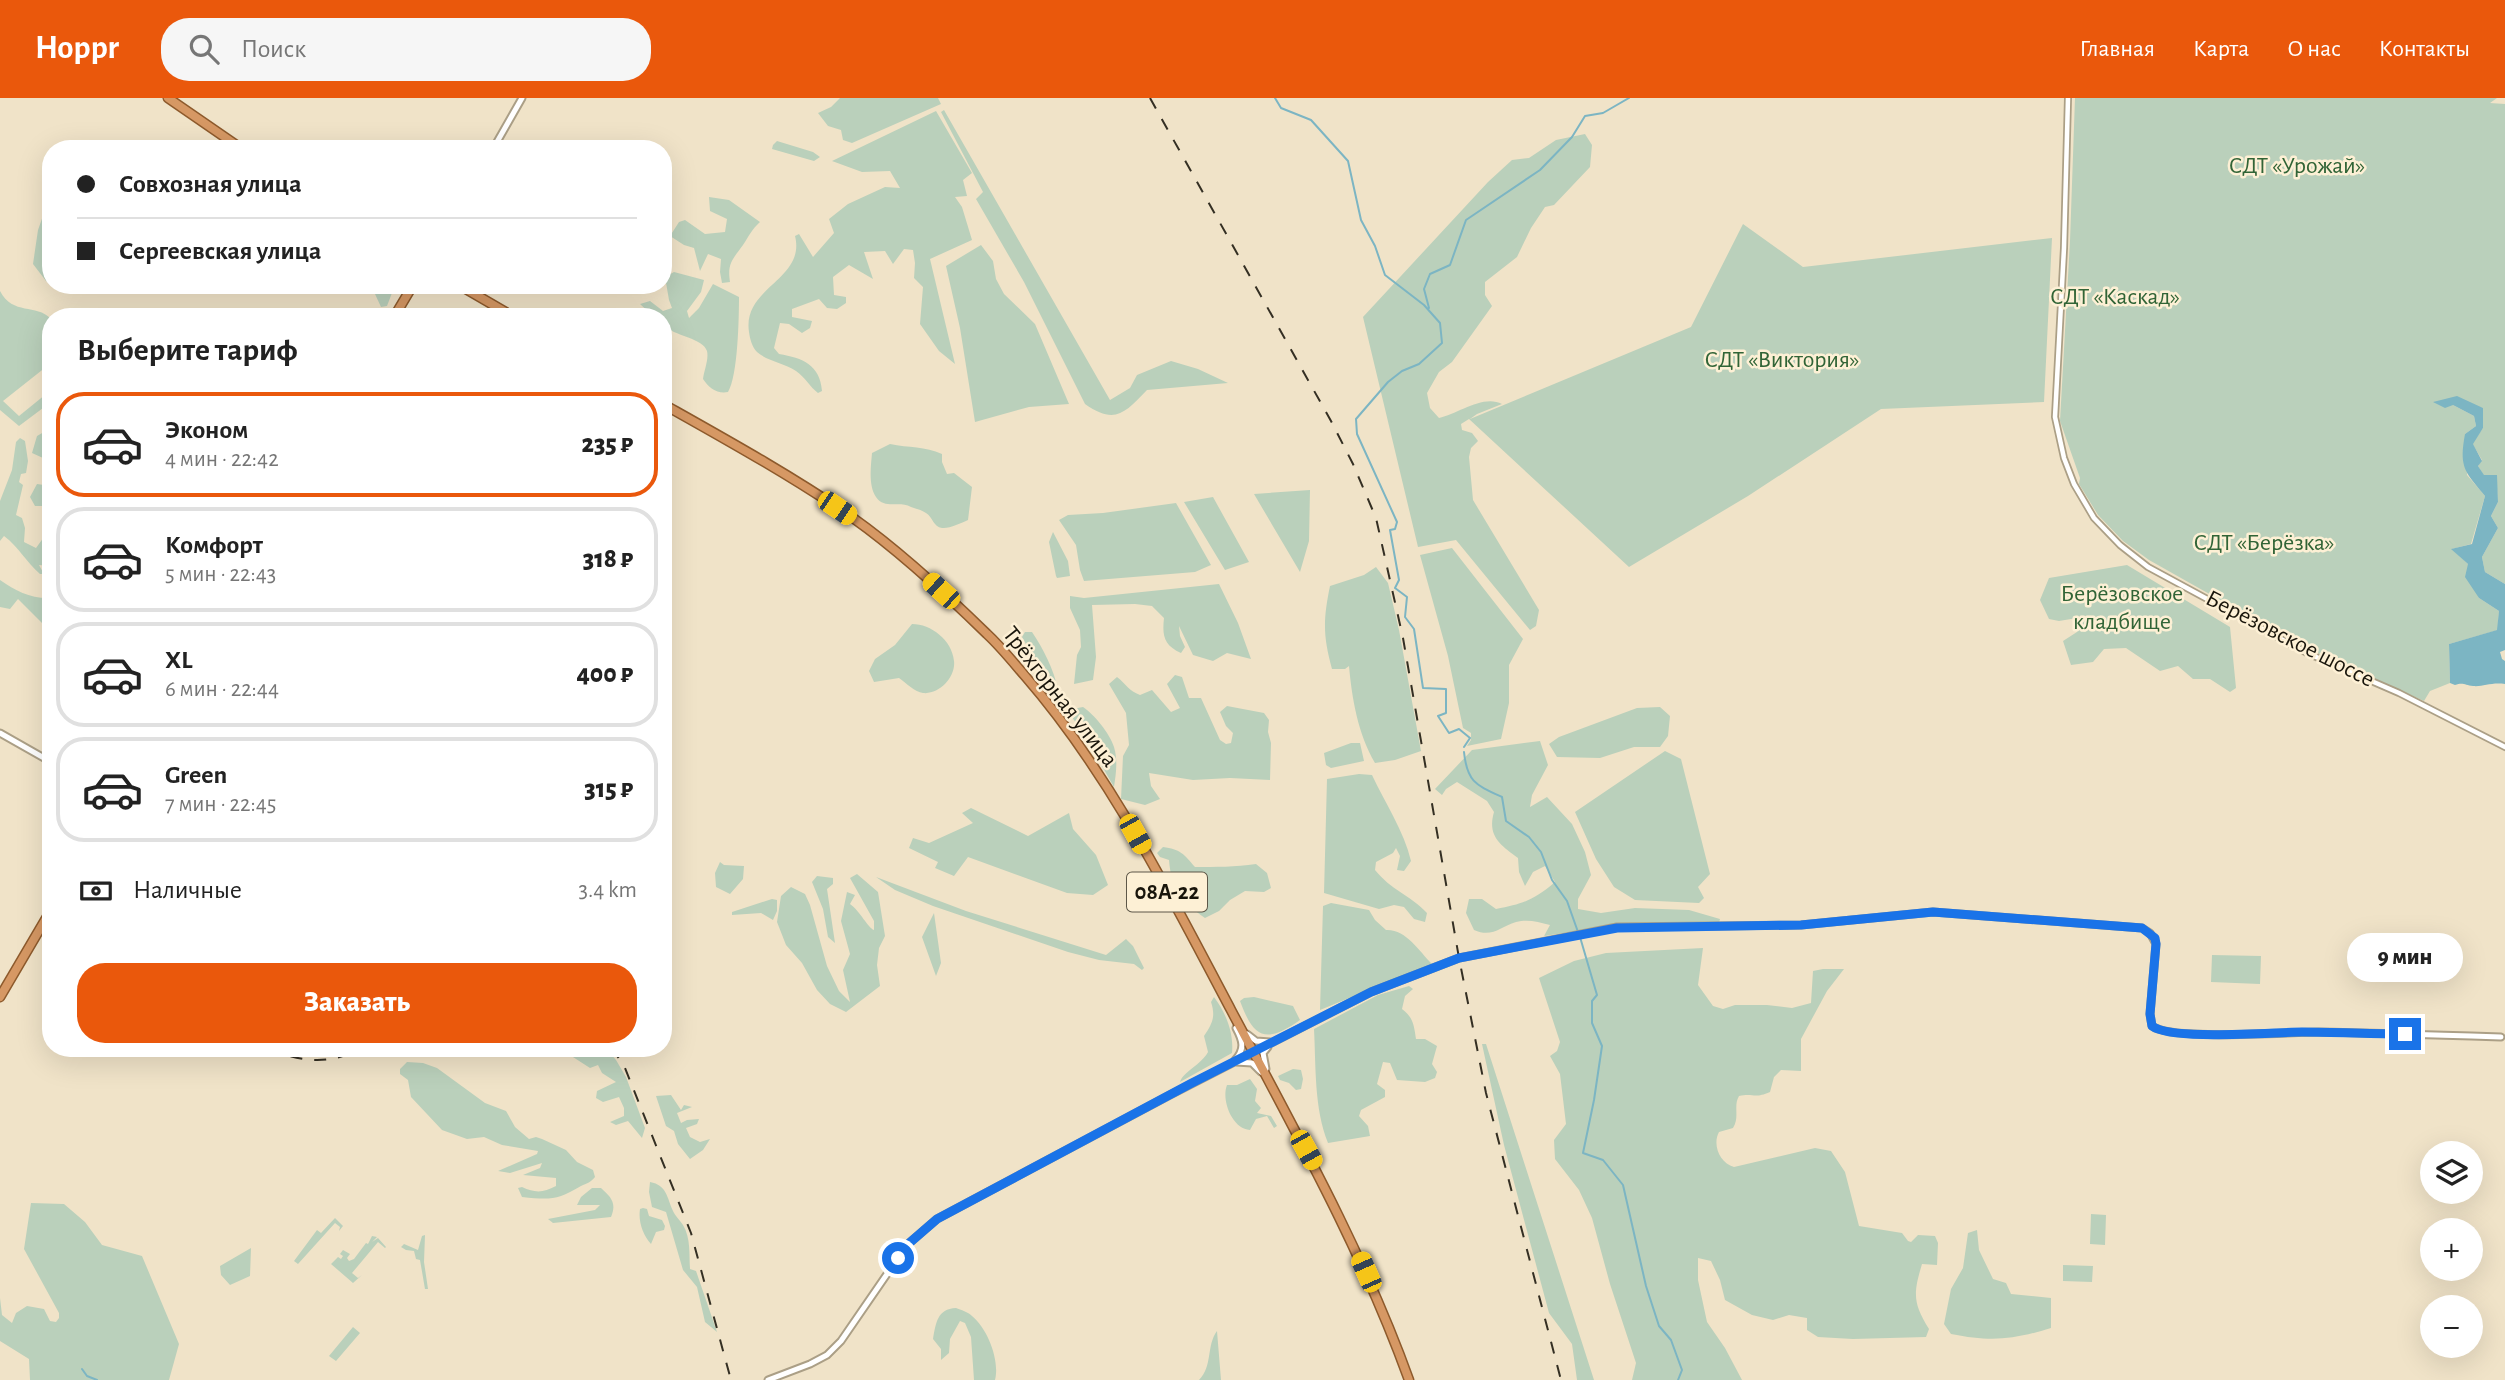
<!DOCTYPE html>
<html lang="ru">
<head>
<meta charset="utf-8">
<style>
  :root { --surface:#fff; --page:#f6f6f6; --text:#222; --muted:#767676; --line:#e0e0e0; --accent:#ea580c }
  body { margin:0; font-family:"Alegreya Sans",sans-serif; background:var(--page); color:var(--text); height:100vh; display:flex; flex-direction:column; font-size:26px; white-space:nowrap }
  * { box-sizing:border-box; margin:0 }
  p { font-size:23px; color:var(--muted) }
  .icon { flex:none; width:38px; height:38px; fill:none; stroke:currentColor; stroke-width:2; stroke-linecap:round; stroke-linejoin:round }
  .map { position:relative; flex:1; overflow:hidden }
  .side { position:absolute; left:42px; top:210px; width:630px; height:749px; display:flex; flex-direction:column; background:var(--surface); border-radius:28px; box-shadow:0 7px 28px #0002 }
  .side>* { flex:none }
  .top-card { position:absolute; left:42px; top:42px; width:630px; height:154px; border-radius:28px; box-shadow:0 7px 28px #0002; display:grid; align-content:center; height:154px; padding:0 35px; background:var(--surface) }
  .tools { position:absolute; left:2420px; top:1043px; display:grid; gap:14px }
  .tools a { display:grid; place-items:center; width:63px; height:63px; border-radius:50%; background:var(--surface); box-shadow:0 7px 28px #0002; font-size:35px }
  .end { position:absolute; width:32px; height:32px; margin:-16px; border:9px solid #1a73e8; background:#fff; box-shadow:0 0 0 4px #fff }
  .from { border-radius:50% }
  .bubble { position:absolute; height:49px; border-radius:24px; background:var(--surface); box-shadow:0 7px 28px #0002; font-size:23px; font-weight:800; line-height:49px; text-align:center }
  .car { position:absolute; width:21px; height:42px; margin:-21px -10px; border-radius:9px; box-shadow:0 0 5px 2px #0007; background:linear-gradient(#f5c518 24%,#345 0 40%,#f5c518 0 76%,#345 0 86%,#f5c518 0) }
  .top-card b { display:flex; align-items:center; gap:24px; height:66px; font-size:26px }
  .top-card b+b { border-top:2px solid var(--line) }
  .top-card i { width:18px; height:18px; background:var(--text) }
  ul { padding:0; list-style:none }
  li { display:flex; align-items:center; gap:21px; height:105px; margin:0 14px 10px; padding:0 21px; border:4px solid var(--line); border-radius:28px }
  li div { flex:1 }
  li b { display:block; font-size:26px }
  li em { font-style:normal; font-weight:800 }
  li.on { border-color:var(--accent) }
  li>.icon { width:63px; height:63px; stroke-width:1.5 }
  h2 { padding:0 35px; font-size:32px; line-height:84px }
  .pay { display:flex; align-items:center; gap:18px; height:77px; padding:0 35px; font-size:26px }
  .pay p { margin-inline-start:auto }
  .primary-button { display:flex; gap:14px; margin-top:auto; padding:14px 35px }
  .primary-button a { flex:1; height:80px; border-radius:28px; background:var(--accent); color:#fff; font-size:28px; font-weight:800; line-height:80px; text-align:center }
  header { display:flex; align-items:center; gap:42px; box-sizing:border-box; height:98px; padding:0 35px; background:var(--accent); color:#fff }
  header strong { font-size:33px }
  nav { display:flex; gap:38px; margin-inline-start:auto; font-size:24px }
  .search { width:490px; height:63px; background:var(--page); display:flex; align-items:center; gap:18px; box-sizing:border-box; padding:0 24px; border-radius:28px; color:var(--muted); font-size:26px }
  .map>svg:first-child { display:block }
</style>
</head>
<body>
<header>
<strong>Hoppr</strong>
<div class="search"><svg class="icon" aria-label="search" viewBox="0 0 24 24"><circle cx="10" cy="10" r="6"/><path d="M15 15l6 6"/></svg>Поиск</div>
<nav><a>Главная</a><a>Карта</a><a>О нас</a><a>Контакты</a></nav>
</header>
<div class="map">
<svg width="2505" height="1282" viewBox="0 0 2505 1282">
  <rect width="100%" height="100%" fill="#f0e3c8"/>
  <path fill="#bad0bb" d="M840,0h98l3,6 -89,39 -9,-3 -2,-10 -13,-4 -10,-13 13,-6z
    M2075,0h422l-7,5 15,1v480l-20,-12 -3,-15 16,-29 -7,-12 7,-14 -2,-27 -12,1 -6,-10 4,-6 -10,-17 11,-15v-20l-30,-3 21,11 2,10 -11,8 2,41 18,21 -14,48 -19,5 16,15 11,34 20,13 -1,19 -49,14 1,39 -20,8 -6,10 -124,-56 -151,-85 -26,-19 -25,-26 -19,-31 1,-6 -20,-57 10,-180z
    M944,12l166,290 20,-12 7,-13 34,-14 27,8 30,14 -81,7c-22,23 -32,35 -62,14l-61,-122 -48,-83 7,-7 -42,-80z
    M936,13l36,62 -9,7 4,16 -12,1 7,10 10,33 -42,19 25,105 -16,-13 -19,-27 3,-37 -9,-9 1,-15 -2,-13 -9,-1 -11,15 -8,-13 -21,1 9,27 -24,-14 -16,12 1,18 12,2v6l-9,6 -10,-1 -8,-9 -27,10v8l20,4 -2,7 -8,5 -13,-9 -9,-1 -6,25 5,6c24,4 41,11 43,37l-4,2c-8,-6 -13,-16 -22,-22 -11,-8 -29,-10 -39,-19 -5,-5 -7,-13 -8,-20 -7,-45 57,-52 46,-96l4,-2 14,23 21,-24 -5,-14 19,-15 37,-17 15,1 -10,-17 -28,1 -30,-11z
    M1585,36l7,11 -2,22 -36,38 -9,2 -14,21 -14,29 -32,25v13l7,11 -40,56 -13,10 -12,21 3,15 9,10c19,-4 44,-24 63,-14l-25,10 -7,5 221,-92 52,-103 60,43 249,-29 -8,164 -163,7 -133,87 -119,71 -160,-148 -8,5 1,6 10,3 6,8 -7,7 -2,9 4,43 66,110 -3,16 -6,4 -74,-90 -38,7 -55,-230 125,-135 24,-22 17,-2 27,-18z
    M777,43l36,11 7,5 -6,4 -42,-12 1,-4z
    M51,95v91l-5,-3 -13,-17 5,-34z
    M709,99l20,3 31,22c-8,7 -11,14 -17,23 -10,14 -16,18 -13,37l-8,1 -2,-11 1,-13 -13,-5 -8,17 -6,-23 -10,-3 -14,-9 9,-14 6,-2 20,14 20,-2 2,-13 -17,-8z
    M981,147l12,16 3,18 8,15 31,30 34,80 -40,3 -54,15 -15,-94 -14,-62z
    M674,174l30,8 -3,12 -14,19 2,7 10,-10 14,-24 26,13c0,20 -1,79 -11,95 -11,2 -19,-4 -25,-13 1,-8 6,-20 4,-28 -4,-13 -33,-15 -44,-26v-8h-9l-14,-13 10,-3 13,10 9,-3 -3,-8 -4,-23z
    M365,187h30l-8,21 -6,1 -6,-13z
    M0,193c13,25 36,12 51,28v44l-48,38 16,15 32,-26v12l-32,24 -19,-16z
    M49,331l2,24 -8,5 -11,-5 5,-17z
    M20,340l5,3 3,20 -2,12 -5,1 -2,8 4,3 -7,30 6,3 3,10 -1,14 12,6 13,-18 2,1v35l-12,-1 5,9h-4c-14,-12 -21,-27 -36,-38l-4,5v-40l12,-31 4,-28z
    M890,346c19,4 35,2 52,10v8l5,12 7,-1 18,14 -4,33c-7,3 -19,9 -26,8 -9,-1 -9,-11 -16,-15 -4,-3 -10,-4 -15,-6 -12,-7 -26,3 -35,-10 -8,-12 -5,-31 -4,-44z
    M37,386l14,2v18l-4,2h-12l-5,-9z
    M1310,392l-1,51 -9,31 -46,-78z
    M1213,399l36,65 -24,8 -41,-68z
    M1176,405l35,62 -16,7 -111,9 -4,-11 -4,-25 -17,-25 9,-5 35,-2z
    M1053,434l15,29 2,15 -13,2 -1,-2 -7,-34z
    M1452,450l71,91 -14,26v38l-8,36 -34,7 4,-6v-7l-8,-5 -15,-72 -28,-101z
    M2127,467l103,62 6,61 -6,4 -20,-13h-17l-15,-13 -18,5 -34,-23 -22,1 -11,13 -22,3 -8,-24 14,-9 6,-15 -24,4 -10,-2 -9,-19 9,-22z
    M1376,469l12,16 11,47 22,121 -26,9 -20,3c-17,-29 -23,-64 -26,-97l-4,3h-13c-9,-33 -9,-49 -2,-83l34,-11z
    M0,482c16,11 31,19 51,18v34l-33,-33 -8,10 -10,-2z
    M1219,486l19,39 13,36 -24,-6 -14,8 -20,-6 -14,-29 1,10 5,11 -4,6c-17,-8 -19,-17 -17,-35l-12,-12 -17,-2 -43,1 4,52 -3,23 -19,4 3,-29 4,-8 -1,-17 -10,-22v-12l14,2z
    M912,526c19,0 40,16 42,37 2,16 -15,34 -31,32 -8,-1 -17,-10 -24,-15l-25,4 -5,-11 6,-12 20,-14z
    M1025,534h7c12,18 21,36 26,57l-7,-1 -29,-51z
    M1175,577l7,2 7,21h12l19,42 6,4 5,-1 2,-10 -7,-7 -6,-14 7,-6 37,7 5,7 -1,12 3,11 -1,37 -40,-2 -37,2 -44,-7 2,13 9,13 -15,6 -24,-6 2,-43 6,-11 -3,-32 -17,-29 8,-7c9,7 12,14 23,18l12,-5 19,22 9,-4 -13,-24z
    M1083,609c11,7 27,27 31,40 4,13 2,27 0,40l-31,-54 -16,-23z
    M1660,609l10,9 -2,20 -8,11h-26l-34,11 -43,-1 -8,-13 10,-7 78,-29z
    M1540,643l8,24 -16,30 -2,12 17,-10 25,27 13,28 6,23 -13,24v10l23,4 34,-5 54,2 31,9 -1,4 -101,2 -74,11 6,-11c-12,-3 -22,-6 -34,-3 -16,5 -24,16 -42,8l-8,-17 3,-14h13l14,10c27,-5 38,-9 59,-27l-10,-16 -12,6 -8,14 -6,-14 -1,-14c-18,-13 -31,-22 -24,-46l-7,-11 -30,-19 -11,7 -4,6 -7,-6 37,-39z
    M1351,645h9l4,18 -33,7 -5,-3 -2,-12z
    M1665,653l16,8 29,115 -12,13 6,11 -5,5 -64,-3 -21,-13 -18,-28 -21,-47z
    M1359,676l13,1c13,28 32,56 39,86l-7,10 -7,-1 3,-14 -4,-8 -3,5 -17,9 -1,8c16,20 35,25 52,43l-2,9 -11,-3 -10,-12 -10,-2 -15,4 -55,-16 3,-114z
    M971,710l57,28 41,-23 4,16 23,26 12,30 -15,10 -26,-2 -99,-36 -14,19 -19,-8 3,-6 -29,-14 4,-10 16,5 44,-20 -11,-10z
    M1163,749c17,2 21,7 32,20 21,0 40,0 61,-3l11,9 4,15 -7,4 -19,-1 -15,9 -11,11 -14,7c-23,-16 -34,-30 -36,-58l-9,-3 -3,-4z
    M720,764l4,3 20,1 -1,13 -13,15 -14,-7 -1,-14z
    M857,776l21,18 7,44 -6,12 -2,17 3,21 -34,26 -16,-8 -13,-14 -15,-27 -16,-18 -9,-23 4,-26 10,-9 14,7 5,11 17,61 12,25 11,11 -7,-32 7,-16 -9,-33 6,-29 8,3 -5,9c10,7 18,24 24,26v-9l-24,-43z
    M817,778l16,2v6l-6,5 8,54 -7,-6 -5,-28 -11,-27z
    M876,779l90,34 140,44 20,-16 7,7 11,22 -2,2 -8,-6 -35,-4 -31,-8 -135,-46 -38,-16z
    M772,801l5,1v11l-4,9 -12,-7 -29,2v-3z
    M1331,805l38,7 6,10 11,10c20,-1 33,21 46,34l-112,46 3,-104z
    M934,815l7,50 -5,13 -14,-39z
    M1703,850l-5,37 15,21 10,3 12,-4h32l25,3 19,-5 2,-32 10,-2h21l-17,22 -26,48v32l-20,-1 -7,7 -4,15c-16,7 -16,1 -31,4 -6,10 1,21 -6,32l-14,4c-7,13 1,31 15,35l81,-19 16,3 14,21 14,54 43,7 6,8 3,1 7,-7 17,1 3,7 -1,22 -15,-1c-9,30 -9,39 7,65l-3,8 -73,2 -35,-2 -11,-7v-12l-18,-3 -16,5 -21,-5 -27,-15 -5,-20 -9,-19 -13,-3v22l9,42 18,26 17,32h-110l4,-17 -26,-79 -18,-66 -13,-28 -24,-31 -1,-19 12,-16 -6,-50 -10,-18 7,-5 3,-9 -21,-64 35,-17 32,-8z
    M2212,857l49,1 -1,28 -49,-2z
    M1409,888l4,3 -8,7 -3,13c11,8 12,16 14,30h9l12,7 -5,18 5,8 -2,6 -10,4 -28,-2 -7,-17 -7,-1 -6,22 8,6v7l-24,13 -2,6 9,10 2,10 -42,7c-14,-35 -12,-76 -14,-114l64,-34z
    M1214,899c12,16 20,36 18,56l-52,29c3,-10 22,-18 28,-30l-4,-16c8,-12 12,-19 7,-34z
    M1254,899l39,9 7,14c-34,24 -46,19 -60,-19l4,-3z
    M1482,946h4l108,336h-17l-5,-36 -23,-31 -45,-168z
    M559,950h47l10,12 10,17 19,51 -3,10 -14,-17 -12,4 -6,-3 14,-6v-8l-5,-11 -16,5 -7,-4 1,-7 19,-9 -14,-9 -4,-8 -8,3z
    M407,964l16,1 14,5 48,35 21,8 9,16 14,12 7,-2 6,2 24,11 11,12 16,8 2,7c-5,6 -8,6 -14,9 -24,14 -30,14 -59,11l-4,-9 4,-1c13,6 21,6 34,-1v-8l-33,-3 17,-7 2,-5 -32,10 -12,-2 39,-17 1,-3 -36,-6 -18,-8 -17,2 -25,-9 -31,-33 -3,-17 -8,-6v-5z
    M1293,971l8,1 2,9 -2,10 -5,1 -7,-7 -9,-3 -2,-4z
    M1250,981l7,10 -2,12 6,7 -4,5 14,3 6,10 -3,2 -7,-12 -11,3 -6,11c-18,-1 -29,-30 -23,-45h10z
    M671,997l10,15 3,-5 8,2 -15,6 4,10 6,-3 12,-1 -2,5 -11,4 4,9 10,5 10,-3 -7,11 -13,9 -12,-15 -4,-13 -8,-5 -10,-30z
    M650,1084c17,3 17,16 23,29 2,5 7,9 10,14 8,13 6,30 7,44l6,2 21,61 -12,-10 -8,-35 -14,-17 -17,-58 -14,-5 -3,-15z
    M592,1090h9c10,9 16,15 10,29l-58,6 -5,-4 47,-9 5,-5h-23l4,-8z
    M31,1105l33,1 21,18 17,23 40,11 37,88 -10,36h-139l-1,-21 -29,-18v-43l2,17 10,8 4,-10 11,-7 17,3 6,12 6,1 3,-4v-5l-35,-64z
    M643,1110l4,1 2,7 13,4 3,6 -1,4 -8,2 -5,12c-8,-9 -13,-22 -11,-35z
    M2091,1116l15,1 -1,30 -15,-1z
    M335,1120l8,8 -4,5 1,-4 -5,-4 -37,41 -4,-3 23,-31 4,3z
    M1977,1132l2,20 14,29 13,4 5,11 40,4v30c-39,12 -60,14 -100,6l-7,-10 7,-35 12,-21 5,-35z
    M425,1137l-1,27 4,27h-3l-5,-29 -4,-1 -2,-8 -8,-1 -5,-3 3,-3 14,6 4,-14z
    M372,1138l5,1 -5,5 6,-4 8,9 -1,1 -7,-6 -26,31 6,5 4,-3 -9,8 -22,-19 7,-7 3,2 2,-3 -3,-2 3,-4 7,4 -3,4 2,3 5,-2 12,-16 2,1z
    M251,1150l-1,28 -20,9 -9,-10 -1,-9z
    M2063,1167l30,1 -1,16 -29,-1z
    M956,1210c5,2 12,4 16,8 16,13 28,45 23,64h-21l-3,-43 -6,-14 -5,-2 -10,18 -1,14 -8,7v-11l-8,-10c3,-16 4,-30 23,-31z
    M353,1229l7,6 -24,28 -7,-5z
    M1217,1233l4,49h-22c14,-14 7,-34 18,-49z"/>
  <path fill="#7cb5c3" d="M2457,298l26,12v20l-10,16 9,17 -4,5 6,9h13l1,27 -7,14 7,12 -16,29 3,15 20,12v66l-5,2 2,7 3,2v23c-14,-2 -22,3 -32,2 -8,-1 -10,-4 -18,-1l-5,-2 -1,-39 48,-14 2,-19 -20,-13 -14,-21 3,-13 -17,-15 21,-5 13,-48c-21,-25 -26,-29 -20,-62l11,-8 -2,-10 -21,-11 -8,3 -12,-6z"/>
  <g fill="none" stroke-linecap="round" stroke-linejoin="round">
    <path stroke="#7cb5c3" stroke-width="2" d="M1275,0l6,10 30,12 37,41 13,59 14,26 10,29 39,30 16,18 2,20 -23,21 -17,7 -14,11 -32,37 1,15 40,88 -2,7 -5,1 9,50 -4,8 12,9 -2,20 9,12 9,59 23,1v24l-8,3 11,17 10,-4 11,9 -6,9
      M1429,210l-5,-19 6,-15 20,-9 16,-45 74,-50 32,-33 13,-21 18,-3 26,-15
      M1464,654c3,30 12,33 38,45l4,24 23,16 12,15 11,28 15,21 11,31
      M1580,839l17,58 -5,6v22l10,23 -8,54 -11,53 20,7 20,25 23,101 13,40 12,14 11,30 -4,10
      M82,1271l5,7 10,4"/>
    <g stroke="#ab9f86" stroke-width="8">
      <path id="tertiary" d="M2068,0l-4,150 -9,169 9,41 10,26 20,34 26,27 28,22 159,86 92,40 106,54"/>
    </g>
    <g stroke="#ab9f86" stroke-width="9">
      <path id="secondary" d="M493,51l29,-51
        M0,635l51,29
        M1247,936l9,7 14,1
        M1235,962c10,-11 8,-19 1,-32
        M1236,964l16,1 9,9
        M1266,971l-3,-16 5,-6
        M768,1282l42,-16 17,-9 14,-14 66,-96 30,-26 233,-124 201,-103 88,-34 158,-31 184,-2 132,-13 209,16 8,5 6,11 -6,70 2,12c20,15 135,6 166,6 61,1 122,3 183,5"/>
    </g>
    <g stroke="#8d5a2c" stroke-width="11">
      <path id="trunk" d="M168,0l74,51
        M459,187l55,32
        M394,219l19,-32
        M663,306c64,36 129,72 190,114 48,34 92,75 134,116 14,13 26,28 38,42 86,99 145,219 206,334 64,121 131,240 178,370
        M0,899l51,-87"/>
    </g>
    <use href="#tertiary" stroke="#fff" stroke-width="4.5"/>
    <use href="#secondary" stroke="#fff" stroke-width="5"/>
    <use href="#trunk" stroke="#d69864" stroke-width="8"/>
    <path stroke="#342f23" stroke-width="2" stroke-dasharray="12 12" stroke-linecap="butt" d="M1150,0l181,323 22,43 23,54 27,120 56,320 27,135 75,287
      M268,950c32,14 61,18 93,0
      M612,950l13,20 66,165 40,147"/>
  </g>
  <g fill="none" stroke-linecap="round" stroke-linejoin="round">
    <path stroke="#1a73e8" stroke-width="9" d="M898,1160l9,-13 30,-26 253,-135 181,-92 88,-34 158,-30 184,-3 132,-13 209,16 13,10 1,6 -6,70 2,12c19,15 122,6 150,6 35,0 69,2 103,2"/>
  </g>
  <g text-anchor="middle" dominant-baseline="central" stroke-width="5" stroke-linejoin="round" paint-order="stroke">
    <rect fill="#fdf0d5" stroke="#5d5748" stroke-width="2" x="1127" y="774.5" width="80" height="39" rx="5"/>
    <g font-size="23" font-weight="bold" fill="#19150b">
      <text x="1167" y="794">08А-22</text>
    </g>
    <g font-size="24" fill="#316436" stroke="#fdf0d5">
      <text x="2297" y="68">СДТ «Урожай»</text>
      <text x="2115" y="199">СДТ «Каскад»</text>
      <text x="1782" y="262">СДТ «Виктория»</text>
      <text x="2264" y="445">СДТ «Берёзка»</text>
      <text x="2122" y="496">Берёзовское<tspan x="2122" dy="28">кладбище</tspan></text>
    </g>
    <g font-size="24" fill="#19150b" stroke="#fdf0d5">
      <text transform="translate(2290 541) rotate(27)">Берёзовское шоссе</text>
      <text transform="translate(1060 599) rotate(52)">Трёхгорная улица</text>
    </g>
  </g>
</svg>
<div class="tools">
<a><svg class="icon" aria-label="layers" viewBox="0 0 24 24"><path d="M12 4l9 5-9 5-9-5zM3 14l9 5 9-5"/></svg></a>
<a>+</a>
<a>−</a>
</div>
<i class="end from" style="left:898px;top:1160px"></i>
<i class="end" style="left:2405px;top:936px"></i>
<div class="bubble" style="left:2347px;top:835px;width:116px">9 мин</div>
<i class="car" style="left:837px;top:410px;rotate:124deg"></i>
<i class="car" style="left:941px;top:493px;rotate:312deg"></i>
<i class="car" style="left:1135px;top:736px;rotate:151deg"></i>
<i class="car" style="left:1306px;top:1052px;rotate:151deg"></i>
<i class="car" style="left:1366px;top:1174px;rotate:336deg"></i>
<div class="top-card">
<b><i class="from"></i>Совхозная улица</b>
<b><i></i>Сергеевская улица</b>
</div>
<section class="side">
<h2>Выберите тариф</h2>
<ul>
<li class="on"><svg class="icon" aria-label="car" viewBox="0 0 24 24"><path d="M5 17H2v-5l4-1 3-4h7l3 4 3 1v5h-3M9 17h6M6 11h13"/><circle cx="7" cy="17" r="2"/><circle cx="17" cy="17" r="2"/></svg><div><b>Эконом</b><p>4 мин · 22:42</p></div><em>235 ₽</em></li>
<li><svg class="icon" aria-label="car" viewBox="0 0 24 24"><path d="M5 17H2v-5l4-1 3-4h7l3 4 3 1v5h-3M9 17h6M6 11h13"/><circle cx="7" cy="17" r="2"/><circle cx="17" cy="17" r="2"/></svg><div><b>Комфорт</b><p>5 мин · 22:43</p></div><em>318 ₽</em></li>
<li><svg class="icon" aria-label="car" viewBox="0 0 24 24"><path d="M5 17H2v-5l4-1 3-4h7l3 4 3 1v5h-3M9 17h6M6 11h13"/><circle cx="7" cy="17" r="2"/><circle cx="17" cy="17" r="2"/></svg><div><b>XL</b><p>6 мин · 22:44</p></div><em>400 ₽</em></li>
<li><svg class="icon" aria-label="car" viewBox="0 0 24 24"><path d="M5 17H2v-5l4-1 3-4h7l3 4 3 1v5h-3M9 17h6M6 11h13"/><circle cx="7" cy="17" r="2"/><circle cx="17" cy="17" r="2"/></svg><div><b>Green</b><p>7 мин · 22:45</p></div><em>315 ₽</em></li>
</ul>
<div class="pay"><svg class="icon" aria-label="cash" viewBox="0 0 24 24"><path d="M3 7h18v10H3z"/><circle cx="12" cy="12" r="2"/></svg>Наличные<p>3.4 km</p></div>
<div class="primary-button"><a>Заказать</a></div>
</section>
</div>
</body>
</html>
